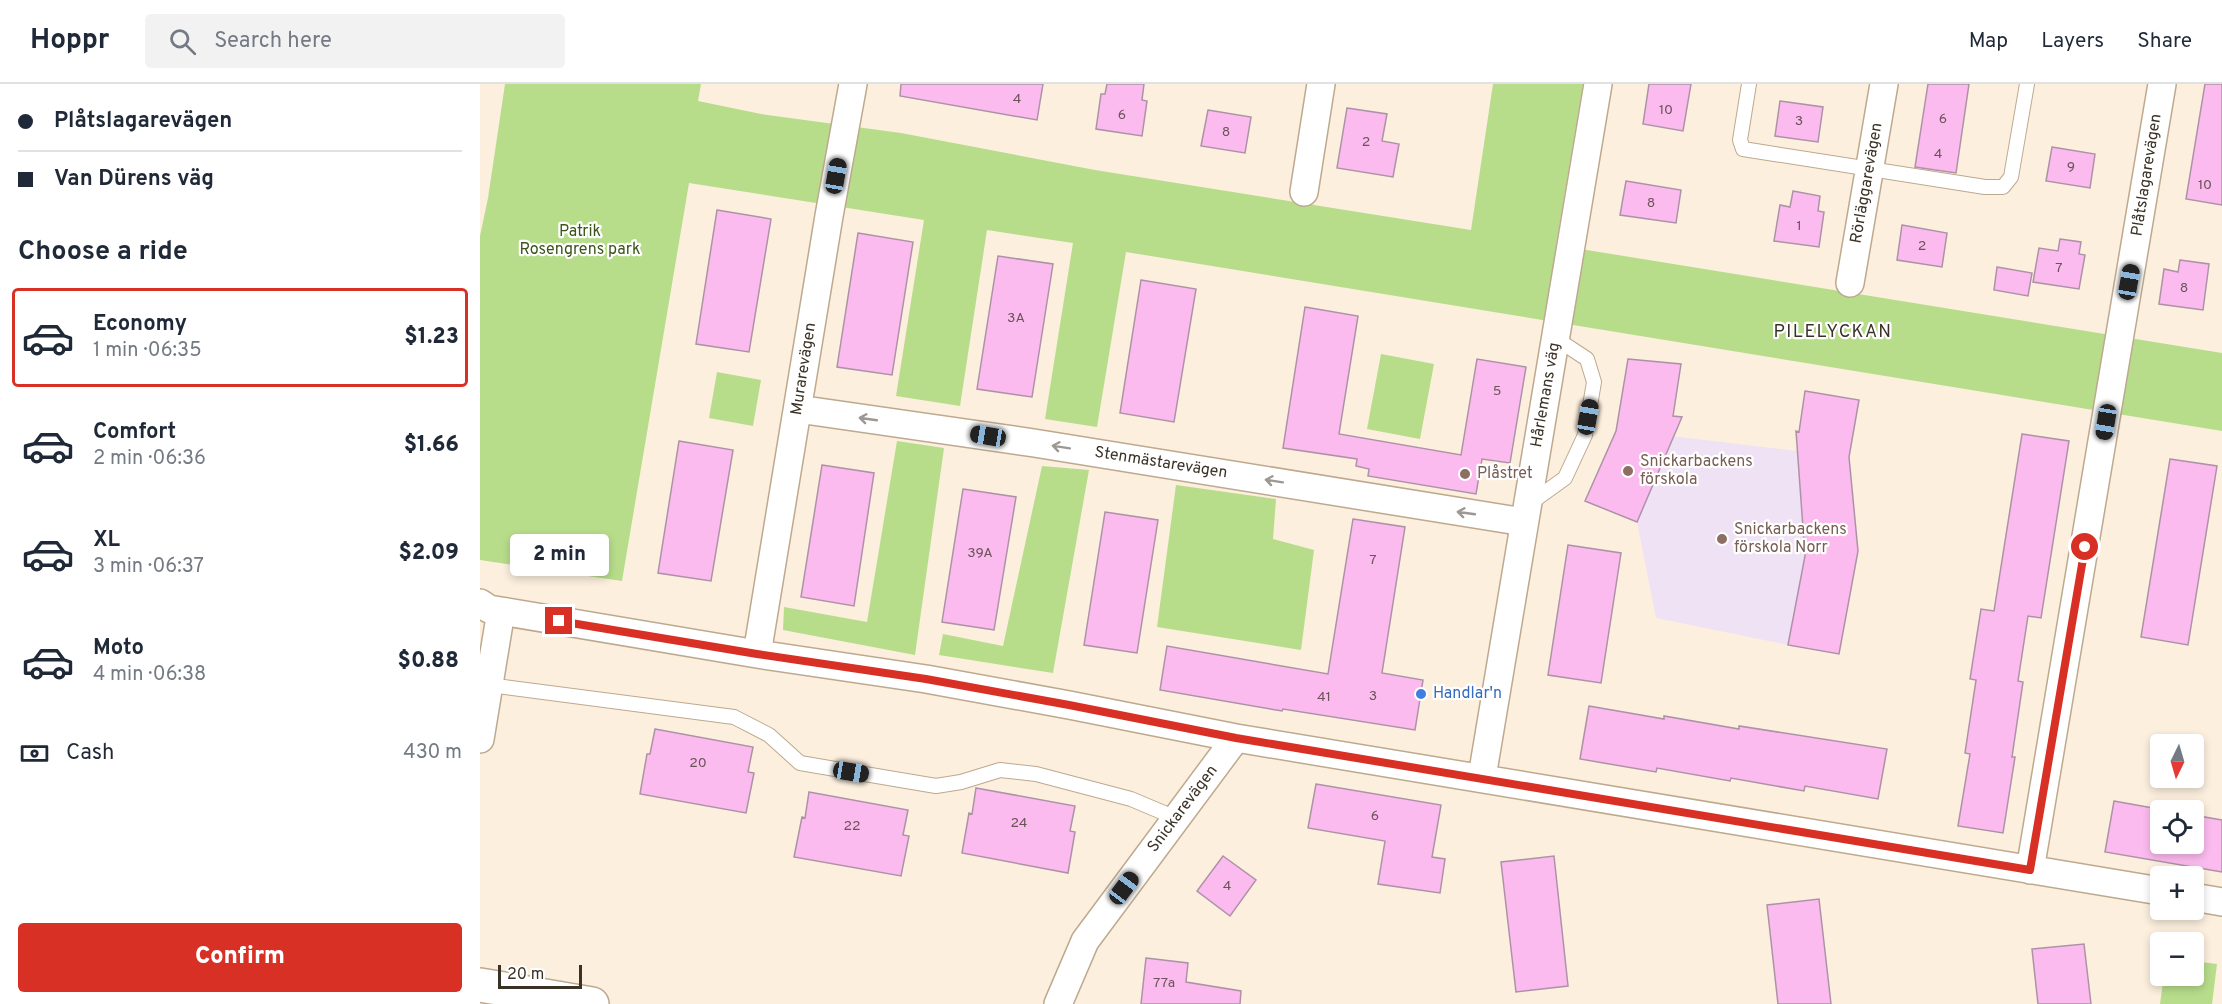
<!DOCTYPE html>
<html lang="en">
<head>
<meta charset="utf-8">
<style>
  :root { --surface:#fff; --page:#f2f2f3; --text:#1f2937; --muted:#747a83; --line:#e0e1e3; --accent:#d93025 }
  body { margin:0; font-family:Overpass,sans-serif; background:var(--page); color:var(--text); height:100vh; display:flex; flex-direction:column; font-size:22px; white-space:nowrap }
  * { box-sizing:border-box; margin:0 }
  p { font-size:20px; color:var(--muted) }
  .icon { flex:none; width:33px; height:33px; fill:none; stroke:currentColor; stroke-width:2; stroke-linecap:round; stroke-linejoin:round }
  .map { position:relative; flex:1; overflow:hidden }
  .details { display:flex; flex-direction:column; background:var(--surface); width:480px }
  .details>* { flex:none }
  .top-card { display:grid; align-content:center; height:132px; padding:0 18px; background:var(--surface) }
  .needle { width:39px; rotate:185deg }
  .controls { position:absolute; left:1670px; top:650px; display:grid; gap:12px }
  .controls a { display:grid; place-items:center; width:54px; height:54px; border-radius:6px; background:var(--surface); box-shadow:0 3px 9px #0003; font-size:30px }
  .scale { position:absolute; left:18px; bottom:15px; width:84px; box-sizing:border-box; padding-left:6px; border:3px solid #3a3227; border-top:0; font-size:16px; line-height:21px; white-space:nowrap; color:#3a3227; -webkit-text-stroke:4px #fff; paint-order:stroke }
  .end { position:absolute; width:27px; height:27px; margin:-14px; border:8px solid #d93025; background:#fff; box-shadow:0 0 0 3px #fff }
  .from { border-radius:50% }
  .bubble { position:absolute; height:42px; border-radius:6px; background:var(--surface); box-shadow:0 3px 9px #0003; font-size:20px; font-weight:800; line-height:42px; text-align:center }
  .car { position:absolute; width:18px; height:36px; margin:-18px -9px; border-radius:8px; box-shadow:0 0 4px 2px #0007; background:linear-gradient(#222 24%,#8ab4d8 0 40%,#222 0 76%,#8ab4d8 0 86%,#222 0) }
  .top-card b { display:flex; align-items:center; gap:21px; height:57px; font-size:22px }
  .top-card b+b { border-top:2px solid var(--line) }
  .top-card i { width:15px; height:15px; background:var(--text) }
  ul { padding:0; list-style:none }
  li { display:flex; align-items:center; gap:18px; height:99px; margin:0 12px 9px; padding:0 6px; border:3px solid transparent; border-radius:6px }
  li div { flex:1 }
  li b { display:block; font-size:22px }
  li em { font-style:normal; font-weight:800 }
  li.current { border-color:var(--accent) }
  li>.icon { width:54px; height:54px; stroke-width:1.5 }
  h2 { padding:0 18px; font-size:27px; line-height:72px }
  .pay { display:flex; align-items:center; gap:15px; height:66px; padding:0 18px; font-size:22px }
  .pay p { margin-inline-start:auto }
  .cta { display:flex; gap:12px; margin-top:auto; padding:12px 18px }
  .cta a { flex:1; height:69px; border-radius:6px; background:var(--accent); color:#fff; font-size:24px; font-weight:800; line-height:69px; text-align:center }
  header { display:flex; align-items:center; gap:36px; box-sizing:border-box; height:84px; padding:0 30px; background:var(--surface); border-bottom:2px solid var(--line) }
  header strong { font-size:28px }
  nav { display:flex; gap:33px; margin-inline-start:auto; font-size:21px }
  .search { width:420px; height:54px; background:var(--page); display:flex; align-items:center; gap:15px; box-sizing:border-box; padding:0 21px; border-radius:6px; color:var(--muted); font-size:22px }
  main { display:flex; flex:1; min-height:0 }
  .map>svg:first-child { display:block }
</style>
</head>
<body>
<header>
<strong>Hoppr</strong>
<div class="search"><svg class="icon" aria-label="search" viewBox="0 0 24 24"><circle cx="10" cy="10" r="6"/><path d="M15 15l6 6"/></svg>Search here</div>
<nav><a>Map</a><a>Layers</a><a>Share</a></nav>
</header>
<main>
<section class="details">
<div class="top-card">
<b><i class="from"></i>Plåtslagarevägen</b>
<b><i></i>Van Dürens väg</b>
</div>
<h2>Choose a ride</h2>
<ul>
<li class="current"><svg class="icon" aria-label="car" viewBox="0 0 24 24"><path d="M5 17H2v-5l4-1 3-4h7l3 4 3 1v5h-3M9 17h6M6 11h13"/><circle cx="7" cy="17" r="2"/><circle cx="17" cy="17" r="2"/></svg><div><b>Economy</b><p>1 min · 06:35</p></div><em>$1.23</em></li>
<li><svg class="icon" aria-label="car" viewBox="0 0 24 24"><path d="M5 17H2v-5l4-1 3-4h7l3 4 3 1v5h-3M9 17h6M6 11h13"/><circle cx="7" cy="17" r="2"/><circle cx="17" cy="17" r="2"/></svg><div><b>Comfort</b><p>2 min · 06:36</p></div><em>$1.66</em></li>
<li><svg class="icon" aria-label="car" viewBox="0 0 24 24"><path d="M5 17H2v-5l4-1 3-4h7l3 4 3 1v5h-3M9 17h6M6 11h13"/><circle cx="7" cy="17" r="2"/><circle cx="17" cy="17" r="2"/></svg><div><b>XL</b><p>3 min · 06:37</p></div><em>$2.09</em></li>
<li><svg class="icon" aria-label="car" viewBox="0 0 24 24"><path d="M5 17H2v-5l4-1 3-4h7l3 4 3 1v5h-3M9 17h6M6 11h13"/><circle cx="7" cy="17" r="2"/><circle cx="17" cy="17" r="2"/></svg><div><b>Moto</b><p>4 min · 06:38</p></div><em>$0.88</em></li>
</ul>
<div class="pay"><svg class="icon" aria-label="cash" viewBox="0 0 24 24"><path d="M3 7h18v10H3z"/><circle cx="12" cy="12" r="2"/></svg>Cash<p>430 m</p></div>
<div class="cta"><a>Confirm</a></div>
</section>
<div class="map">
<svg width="1742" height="920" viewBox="0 0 1742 920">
  <rect width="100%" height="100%" fill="#fcefde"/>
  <path fill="#efe2f5" d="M1191,352l126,15 8,105 -17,89 -132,-27 -19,-96z"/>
  <path fill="#b7dd8b" d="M25,0h196l-3,17 63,13 140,19 194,37 376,60 22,-146h90l-27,161 666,108v78l-1096,-179 -29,175 -52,-8 28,-176 -86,-13 -27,176 -64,-10 28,-176 -235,-37 -67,398 -142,-21v-324l8,-38z
    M901,270l53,10 -14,75 -53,-10z
    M237,288l44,8 -8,46 -44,-8z
    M417,357l47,7 -29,207 -132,-25 1,-23 83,15z
    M562,382l47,4 -36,203 -114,-18 4,-21 60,12z
    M696,401l100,14 -3,40 41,11 -13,100 -144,-23z
    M1713,877l24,3 -5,40h-52l4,-29h29z"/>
  <path fill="#fcbbee" stroke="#ad92a7" stroke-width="1.5" d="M421,0h142l-6,36 -137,-24z
    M627,0h37l-2,16 5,1 -5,35 -46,-7 5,-35h4z
    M1169,0h42l-8,47 -40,-7z
    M1448,0h41l-13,89 -41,-6z
    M1725,0h17v121l-36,-6z
    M1300,17l43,6 -5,35 -43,-6z
    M867,24l40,6 -5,27 17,3 -6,33 -56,-9z
    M728,26l43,7 -6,36 -44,-7z
    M1572,63l43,7 -5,34 -44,-7z
    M1146,97l55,9 -5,33 -56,-8z
    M1313,107l27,5 -2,15 6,1 -5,35 -45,-6 6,-36 10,2z
    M237,126l54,9 -22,133 -53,-8z
    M1422,141l45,8 -5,34 -45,-7z
    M378,149l55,9 -21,133 -55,-8z
    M1580,155l21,3 -2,12 6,1 -6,34 -46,-7 6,-34 19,3z
    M518,172l55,8 -21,133 -55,-8z
    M1700,176l29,4 -6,46 -44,-6 5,-35 14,3z
    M1517,183l35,6 -4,23 -34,-6z
    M661,196l55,9 -22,133 -54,-9z
    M825,223l53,9 -19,118 122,21 16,-96 49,8 -16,96 -28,-4 -6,35 -108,-18 1,-7 -13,-3 1,-7 -74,-11z
    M1148,275l53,5 -8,52 9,1 -45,105 -52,-21 31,-70z
    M1325,307l54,9 -10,57 9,94 -19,103 -51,-9 17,-89 -9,-125 3,1z
    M1542,350l47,7 -28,177 -13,-2 -10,65 5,1 -11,75h3l-12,76 -45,-7 12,-72 -5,-1 11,-73 -6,-1 11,-70 13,2z
    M199,357l54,9 -22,131 -53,-8z
    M1690,375l47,7 -29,179 -47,-8z
    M342,381l52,8 -20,133 -53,-9z
    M483,405l53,8 -22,133 -52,-8z
    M625,428l53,8 -21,133 -53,-8z
    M873,435l52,8 -23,146 41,7 -8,50 -132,-21 -1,2 -122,-21 7,-44 161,28z
    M1088,461l53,8 -20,130 -53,-8z
    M1109,622l75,13v-3l75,13v-3l148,23 -9,50 -73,-13 -1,5 -73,-13 -1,3 -73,-13 -1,4 -76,-13z
    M175,645l98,18 -5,25 6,1 -8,40 -106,-19 7,-40h3z
    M836,700l125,21 -9,52 13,2 -5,34 -62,-9 7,-43 -77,-13z
    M496,704l99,18 -5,25 5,1 -7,41 -106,-20 7,-40 3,1z
    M329,708l99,18 -5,25 6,1 -8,40 -107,-19 8,-40 3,1z
    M1634,717l50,9h-4v33h33v-28l29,5v52l-117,-20z
    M743,772l33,24 -26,36 -33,-25z
    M1074,772l14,130 -52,6 -15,-130z
    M1339,815l12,105h-53l-11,-99z
    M1604,860l7,60h-53l-6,-55z
    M666,874l42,5 -2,19 55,9 -1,13h-99z"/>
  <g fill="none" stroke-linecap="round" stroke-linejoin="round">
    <g stroke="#bda98e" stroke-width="16">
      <path id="lane" d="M1269,0l-9,56 3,9 242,38h18l8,-10 16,-93
        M1049,420l36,-26 20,-43 9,-53 -7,-23 -32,-21
        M9,601l245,32 35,18 31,28 136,23 25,-4 39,-12 36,4 95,25 45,19"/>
    </g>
    <g stroke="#bda98e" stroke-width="30">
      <path id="street" d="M824,108l17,-108
        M1370,199l34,-199
        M318,325l236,34 490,79
        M0,519l9,6 12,2 256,43 169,25 143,26 167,33 924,153
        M277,570l72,-438 24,-132
        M0,655l21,-128
        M1002,693l116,-693
        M1550,786l132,-786
        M1713,813l29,5
        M578,920l27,-63 151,-203"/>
    </g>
    <g stroke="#bda98e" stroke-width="36">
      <path id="secondary" d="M0,901l112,19"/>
    </g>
    <use href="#lane" stroke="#fff" stroke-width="14"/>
    <use href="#street" stroke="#fff" stroke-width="27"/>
    <use href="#secondary" stroke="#fff" stroke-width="33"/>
  </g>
  <defs><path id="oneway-shaft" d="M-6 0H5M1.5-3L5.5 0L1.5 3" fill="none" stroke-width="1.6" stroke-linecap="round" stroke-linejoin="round" transform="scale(1.5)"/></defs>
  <g stroke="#9c9893">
    <use href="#oneway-shaft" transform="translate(388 335) rotate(-172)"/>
    <use href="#oneway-shaft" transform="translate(581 363) rotate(-171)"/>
    <use href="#oneway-shaft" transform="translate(794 397) rotate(-171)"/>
    <use href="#oneway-shaft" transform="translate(986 429) rotate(-172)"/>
  </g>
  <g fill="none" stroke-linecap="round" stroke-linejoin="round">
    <path stroke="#d93025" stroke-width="8" d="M79,537l198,33 169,25 143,26 167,33 794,132 55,-323"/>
  </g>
  <g fill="#8d6e63" stroke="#fff" stroke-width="2">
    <circle cx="1148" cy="387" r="6"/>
    <circle cx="985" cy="390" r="6"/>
    <circle cx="1242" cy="455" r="6"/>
  </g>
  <circle fill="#3f7fe0" stroke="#fff" stroke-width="2" cx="941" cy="610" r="6"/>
  <g text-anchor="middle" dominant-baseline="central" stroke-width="4.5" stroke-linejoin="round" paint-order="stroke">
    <g font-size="14" fill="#6a5459">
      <text x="537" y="15">4</text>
      <text x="1186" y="26">10</text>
      <text x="642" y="31">6</text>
      <text x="1463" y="35">6</text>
      <text x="1319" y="37">3</text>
      <text x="746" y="48">8</text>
      <text x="886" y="58">2</text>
      <text x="1458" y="70">4</text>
      <text x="1591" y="83">9</text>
      <text x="1725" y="101">10</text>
      <text x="1171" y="119">8</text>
      <text x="1319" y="142">1</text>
      <text x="1442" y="162">2</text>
      <text x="1579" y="184">7</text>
      <text x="1704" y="204">8</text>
      <text x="536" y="234">3A</text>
      <text x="1017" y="307">5</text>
      <text x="500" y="469">39A</text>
      <text x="893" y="476">7</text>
      <text x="893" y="612">3</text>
      <text x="844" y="613">41</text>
      <text x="218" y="679">20</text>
      <text x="895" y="732">6</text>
      <text x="539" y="739">24</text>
      <text x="372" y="742">22</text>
      <text x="747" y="802">4</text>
      <text x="684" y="899">77a</text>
    </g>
    <g font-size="16" fill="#3a3227" stroke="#fff">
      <text transform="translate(1667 91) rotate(-81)">Plåtslagarevägen</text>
      <text transform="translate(1387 99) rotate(-80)">Rörläggarevägen</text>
      <text transform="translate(324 285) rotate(-81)">Murarevägen</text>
      <text transform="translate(1066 311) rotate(-80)">Hårlemans väg</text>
      <text transform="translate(681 379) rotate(9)">Stenmästarevägen</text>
      <text transform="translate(703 725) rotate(-53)">Snickarevägen</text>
    </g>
    <g font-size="16" fill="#3b5417" stroke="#fff">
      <text x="100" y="148">Patrik<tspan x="100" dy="18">Rosengrens park</tspan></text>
    </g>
    <g font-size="16" fill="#785e54" stroke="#fff" text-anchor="start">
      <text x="1160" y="378">Snickarbackens<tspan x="1160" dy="18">förskola</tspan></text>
      <text x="997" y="390">Plåstret</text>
      <text x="1254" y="446">Snickarbackens<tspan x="1254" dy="18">förskola Norr</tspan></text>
    </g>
    <g font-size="16" fill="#366cbe" stroke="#fff" text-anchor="start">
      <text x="953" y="610">Handlar'n</text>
    </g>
    <g font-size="18" letter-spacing="1.5" fill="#3a3227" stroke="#fff">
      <text x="1353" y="248">PILELYCKAN</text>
    </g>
  </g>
</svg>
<div class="controls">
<a><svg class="needle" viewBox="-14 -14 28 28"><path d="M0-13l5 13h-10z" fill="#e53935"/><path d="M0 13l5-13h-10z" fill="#747a83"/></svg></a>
<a><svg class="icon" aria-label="locate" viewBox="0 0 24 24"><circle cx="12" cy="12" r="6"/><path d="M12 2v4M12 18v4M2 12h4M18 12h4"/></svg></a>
<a>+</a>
<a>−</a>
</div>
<div class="scale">20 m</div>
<i class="end from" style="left:1605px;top:463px"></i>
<i class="end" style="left:79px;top:537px"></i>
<div class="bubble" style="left:30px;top:450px;width:99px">2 min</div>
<i class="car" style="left:356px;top:92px;rotate:10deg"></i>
<i class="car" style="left:1649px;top:198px;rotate:10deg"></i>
<i class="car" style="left:1108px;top:333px;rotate:10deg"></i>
<i class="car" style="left:1626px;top:338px;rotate:189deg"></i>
<i class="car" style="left:508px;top:352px;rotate:279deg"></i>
<i class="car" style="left:371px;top:688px;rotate:99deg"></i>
<i class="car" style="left:644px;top:804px;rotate:37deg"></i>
</div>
</main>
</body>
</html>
